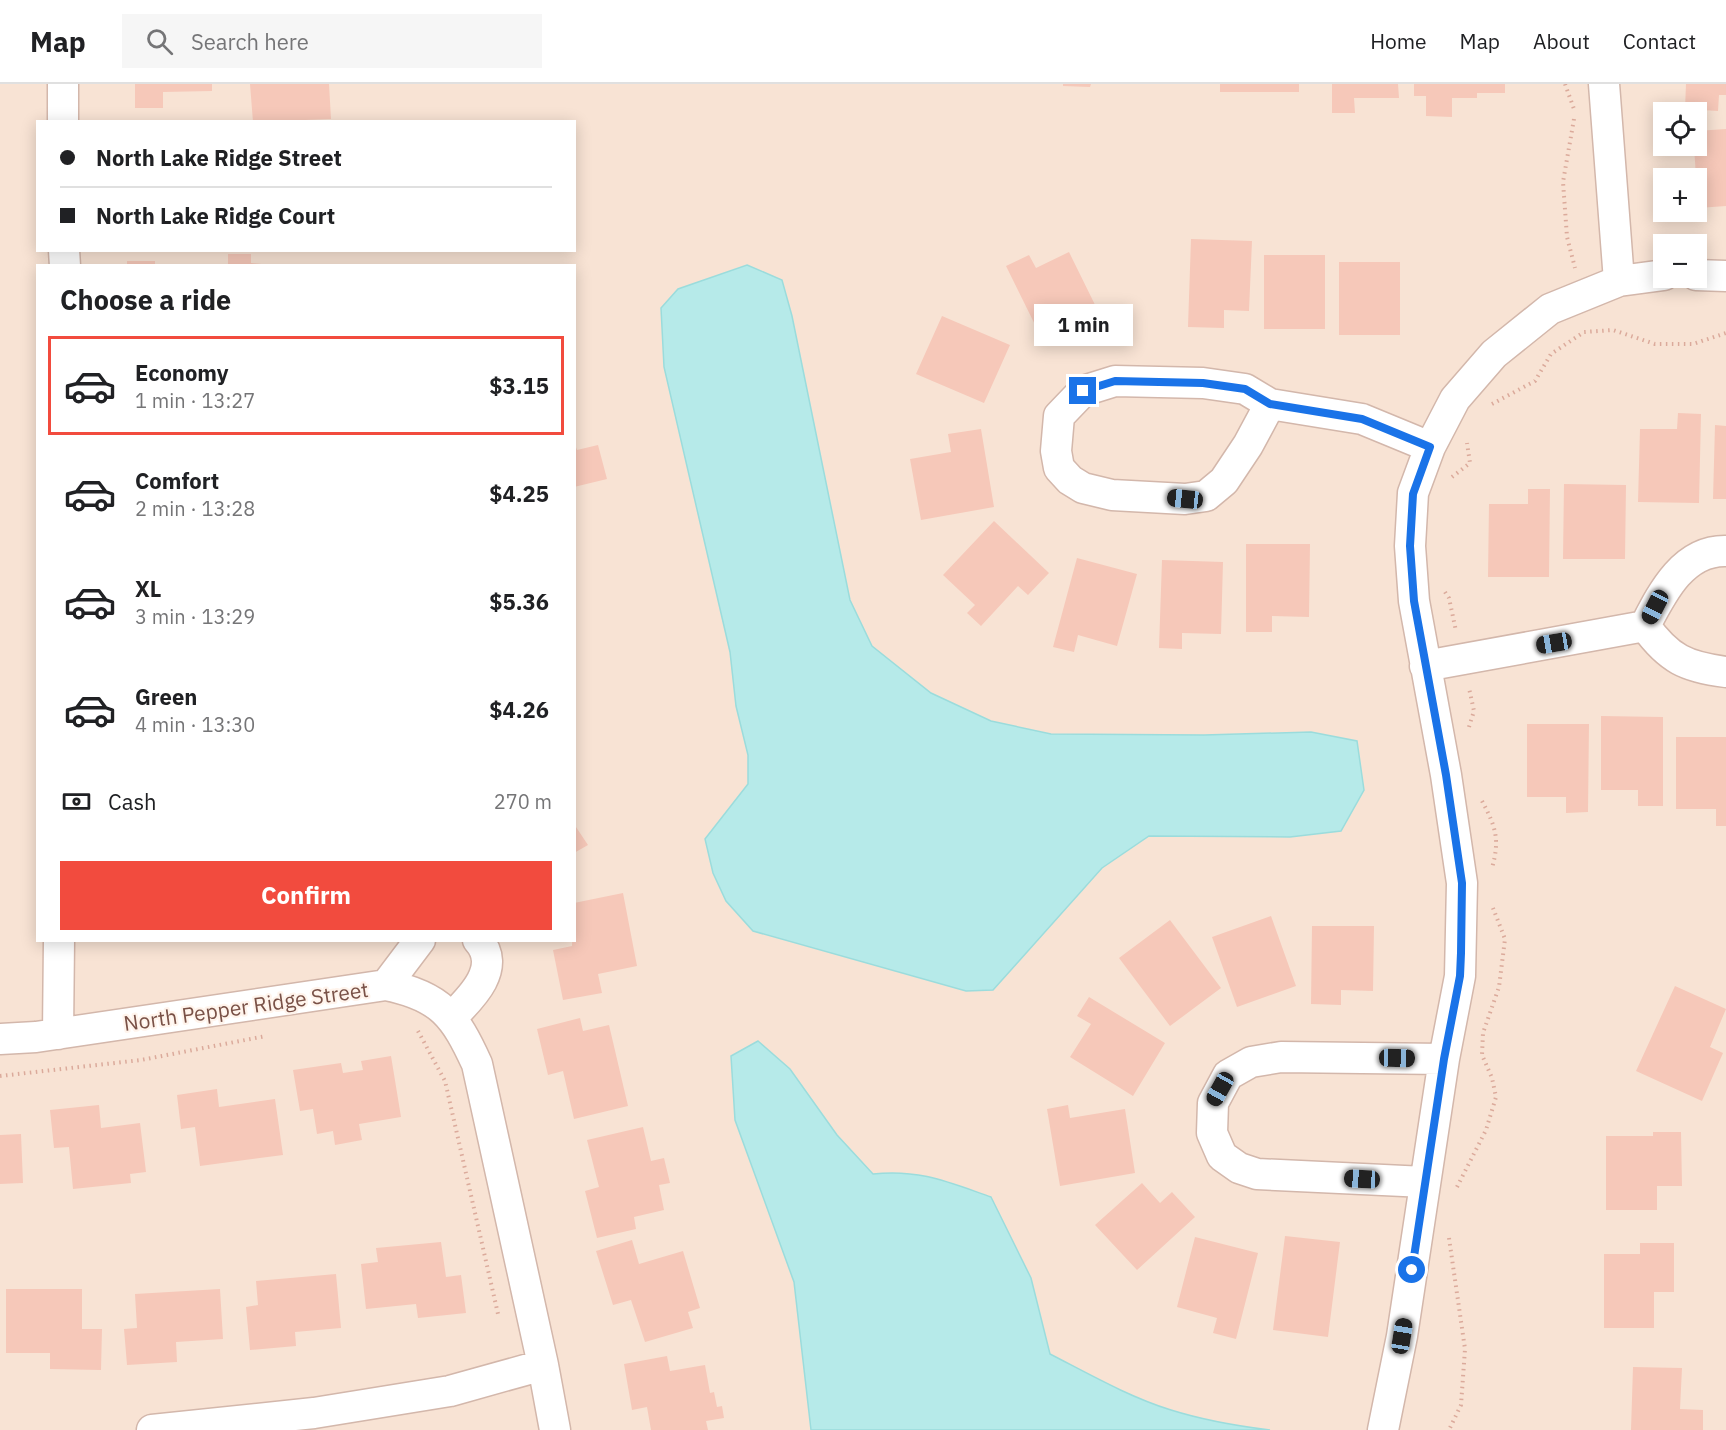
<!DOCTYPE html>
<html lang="en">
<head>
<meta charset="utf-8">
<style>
  :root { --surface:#fff; --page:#f6f6f6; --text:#202124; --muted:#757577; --line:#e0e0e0; --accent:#f24b3e }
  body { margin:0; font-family:"IBM Plex Sans",sans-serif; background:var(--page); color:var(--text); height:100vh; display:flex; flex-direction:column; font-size:22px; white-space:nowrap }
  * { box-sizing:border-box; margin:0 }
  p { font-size:20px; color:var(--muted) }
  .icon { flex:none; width:33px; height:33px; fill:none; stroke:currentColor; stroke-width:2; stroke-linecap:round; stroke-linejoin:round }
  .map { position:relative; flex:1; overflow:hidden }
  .sheet { position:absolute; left:36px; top:180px; width:540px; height:678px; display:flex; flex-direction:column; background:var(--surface); border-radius:0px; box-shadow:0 3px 15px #0003 }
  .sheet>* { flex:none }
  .top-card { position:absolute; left:36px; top:36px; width:540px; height:132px; border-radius:0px; box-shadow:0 3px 15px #0003; display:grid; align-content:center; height:132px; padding:0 24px; background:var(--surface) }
  .tools { position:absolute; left:1653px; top:18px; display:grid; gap:12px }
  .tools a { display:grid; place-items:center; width:54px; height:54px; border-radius:0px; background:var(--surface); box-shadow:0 3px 15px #0003; font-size:30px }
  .end { position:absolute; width:27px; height:27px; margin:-14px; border:8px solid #1a73e8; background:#fff; box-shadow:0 0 0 3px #fff }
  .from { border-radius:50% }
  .bubble { position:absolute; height:42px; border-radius:0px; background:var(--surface); box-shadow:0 3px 15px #0003; font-size:20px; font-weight:700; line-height:42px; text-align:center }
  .car { position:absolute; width:18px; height:36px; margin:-18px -9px; border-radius:8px; box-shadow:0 0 4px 2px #0007; background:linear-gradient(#222 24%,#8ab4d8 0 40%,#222 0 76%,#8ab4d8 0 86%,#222 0) }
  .top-card b { display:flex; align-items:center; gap:21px; height:57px; font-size:22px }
  .top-card b+b { border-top:2px solid var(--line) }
  .top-card i { width:15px; height:15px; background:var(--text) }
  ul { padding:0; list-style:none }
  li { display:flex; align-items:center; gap:18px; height:99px; margin:0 12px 9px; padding:0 12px; border:3px solid transparent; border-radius:0px }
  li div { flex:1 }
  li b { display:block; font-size:22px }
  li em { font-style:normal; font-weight:700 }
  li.active { border-color:var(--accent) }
  li>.icon { width:54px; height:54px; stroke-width:1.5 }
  h2 { padding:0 24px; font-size:27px; line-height:72px }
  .pay { display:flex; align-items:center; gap:15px; height:66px; padding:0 24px; font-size:22px }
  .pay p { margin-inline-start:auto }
  .button { display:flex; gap:12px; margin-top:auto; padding:12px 24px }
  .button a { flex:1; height:69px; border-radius:0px; background:var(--accent); color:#fff; font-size:24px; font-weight:700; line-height:69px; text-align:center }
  header { display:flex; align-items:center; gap:36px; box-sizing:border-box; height:84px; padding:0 30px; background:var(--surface); border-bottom:2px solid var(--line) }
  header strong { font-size:28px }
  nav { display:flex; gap:33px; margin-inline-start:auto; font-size:21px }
  .search { width:420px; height:54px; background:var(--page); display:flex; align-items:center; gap:15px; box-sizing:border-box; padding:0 21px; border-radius:0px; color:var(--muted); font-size:22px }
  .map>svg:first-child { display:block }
</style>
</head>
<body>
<header>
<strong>Map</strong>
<div class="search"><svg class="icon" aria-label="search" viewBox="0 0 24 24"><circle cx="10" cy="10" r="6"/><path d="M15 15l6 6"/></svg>Search here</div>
<nav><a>Home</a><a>Map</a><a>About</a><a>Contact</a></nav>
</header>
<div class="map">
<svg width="1726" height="1346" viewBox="0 0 1726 1346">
  <rect width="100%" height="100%" fill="#fef0e4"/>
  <path fill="#f8e3d4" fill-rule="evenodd" d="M0,0h1726v1346h-1726zM1664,28h32v34h-32zM38,38h536v128h-536zM1664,94h32v34h-32zM1664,160h32v34h-32zM38,182h536v674h-536z"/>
  <path fill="#b6eae9" stroke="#9bdcdc" stroke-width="1.5" d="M747,181l35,15 10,36 58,284 22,46 59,47 60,28 60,13 153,1 107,-3 46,9 7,49 -23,41 -51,6 -141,-1 -47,32 -109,122 -27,1 -213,-60 -27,-30 -13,-28 -8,-34 43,-55v-29l-12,-49 -6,-54 -66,-285 -3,-59 17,-19z
    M758,957l32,28 47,66 36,39c46,-5 75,8 118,23l40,81 19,76c39,20 79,43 121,56 32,10 66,16 99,20h-459l-17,-148 -59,-162 -4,-64z"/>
  <path fill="#f6c8b9" d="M135,0h77v7l-49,1v16h-28z
    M250,0h79l2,35 -78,3z
    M1063,0h28l-1,3 -27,-1z
    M1220,0h79v8h-79z
    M1332,0h66l1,14h-45l1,15h-23z
    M1414,0h91v9h-28v5h-25v19l-26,-1v-20h-12z
    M1686,0h40v11h-7l-1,16 -33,-2z
    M1726,45v77l-28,2 -4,-62h2v-15z
    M1191,155l61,2 -3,70 -25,-1v18l-36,-1z
    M1069,168l32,65 -56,28 -39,-79 23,-11 7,13z
    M228,170h23v9l30,3h-53z
    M1264,171h61v74h-61z
    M127,177h28v5h-28z
    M1339,178h61v73h-61z
    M942,232l68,29 -26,58 -68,-29z
    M1678,329l23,1 -2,89 -61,-1 2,-73h37z
    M1715,341l11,1v73h-13z
    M981,345l13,78 -73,13 -11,-61 41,-7 -3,-18z
    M574,358l3,8 21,-5 9,34 -33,8z
    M1564,400l62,1 -1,74h-62z
    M1528,405h22l-1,88h-61l1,-73h39z
    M994,437l55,52 -21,22 -10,-9 -37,40 -14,-13 8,-8 -32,-30z
    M1246,460h64l-1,73 -37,-1v16h-26z
    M1077,474l60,16 -20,72 -39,-11 -4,17 -21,-5z
    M1162,476l61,2 -2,72 -39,-1v16l-23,-1z
    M1601,632l62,1v89h-25v-16h-37z
    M1527,640h62l-1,88 -22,1v-16h-39z
    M1676,653h50v89h-10v-17h-40z
    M574,740l14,21 -14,8z
    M623,809l14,73 -39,8 4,19 -39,7 -10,-50 19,-4 2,-43z
    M1271,832l25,70 -59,21 -25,-70z
    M1170,836l51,68 -51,38 -51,-68z
    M1312,842h62l-1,65 -32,-1v15l-30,-1z
    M1675,902l51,23 -16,38 13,6 -21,48 -66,-30z
    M1089,913l76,46 -32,53 -63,-39 21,-33 -14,-8z
    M580,934l3,13 26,-6 19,81 -54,13 -11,-48 -15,4 -11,-46z
    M391,972l10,61 -42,7 3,16 -27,5 -2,-14 -16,3 -4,-25 -13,2 -7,-41 48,-7 2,10 20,-3 -2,-9z
    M217,1005l2,18 56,-8 8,56 -83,11 -5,-39 -14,2 -4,-34z
    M99,1021l2,23 39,-5 6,49 -16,2 1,9 -58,6 -4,-42 -15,1 -4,-38z
    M1068,1021l2,13 55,-9 10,64 -75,13 -13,-77z
    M643,1043l8,34 13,-3 6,25 -11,2 5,25 -30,7 2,12 -39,9 -12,-47 14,-4 -12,-47z
    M1653,1048h28l1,54h-25v24h-51v-74h47z
    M21,1050l2,49 -23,1v-49z
    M1142,1099l18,20 12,-11 23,25 -58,53 -42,-45z
    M1285,1152l55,6 -12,95 -55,-7z
    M1195,1153l63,16 -22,86 -23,-6 4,-15 -40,-11z
    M632,1156l7,24 44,-13 17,57 -12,4 5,16 -48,14 -14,-42 -18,5 -17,-54z
    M441,1158l5,35 15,-2 5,38 -48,5 -2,-14 -50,5 -5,-45 17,-2 -2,-14z
    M1640,1159h34v49h-20v36h-50v-74h36z
    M336,1190l5,54 -46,4 1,14 -46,4 -4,-43 12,-2 -2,-24z
    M6,1205h76v40h20l-1,41 -51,-1v-16h-44z
    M220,1205l3,50 -47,3 1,20 -50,3 -3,-36 13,-1 -2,-34z
    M667,1272l3,15 35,-6 5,28 4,-1 3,15 5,-1 2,12 -18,3 2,9h-57l-4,-23 -15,3 -8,-46z
    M1633,1283l49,1 -2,41 23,1v20h-72z"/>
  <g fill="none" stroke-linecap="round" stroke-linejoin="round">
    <g stroke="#d3b7ab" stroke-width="33">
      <path id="minor" d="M63,0v38
        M1604,0l15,197
        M64,166l1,16
        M1696,191l30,1
        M1115,297l88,2 42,6 25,15 -22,41 -24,36 -18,15 -21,3 -73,-4 -29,-7 -13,-8 -11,-12 -3,-17 3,-35 24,-25z
        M1270,320l92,15 68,28
        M1726,467c-43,-1 -64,42 -81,75 24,33 41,41 81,46
        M1425,582l220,-40
        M386,901l34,-45
        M451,934c19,-19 52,-50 27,-78
        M58,950l1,-94
        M0,955l36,-2 350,-52c55,11 69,31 91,79l66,301 12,65
        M1425,1098l-168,-8 -18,-6 -17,-12 -10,-23 1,-30 15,-28 23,-13 30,-5 163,2
        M152,1346l162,-17 136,-22 93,-26
        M1383,1346l19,-94 42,-277 16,-83 2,-93 -16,-108 -32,-174 -4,-55 3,-53 17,-46 25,-48 39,-45 56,-45 69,-28 45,-6"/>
    </g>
    <path stroke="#dbaa9b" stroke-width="4" stroke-dasharray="1.5 4.5" stroke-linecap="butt" d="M1565,0l9,25
      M1574,35l-11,63 4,55 8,31
      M1492,320l43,-23 16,-27 33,-22 29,-2 42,14h38l33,-11
      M1452,393l18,-14 -3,-20
      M1445,508l4,6 7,33
      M1469,643l5,-16 -5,-23
      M1482,717c14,26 18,39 10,67
      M418,947l27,50 53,233
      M0,992l141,-16 125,-24
      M1457,1103l29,-57 10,-33 -4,-19 -10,-23 1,-22 16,-46 6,-48 -12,-31
      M1449,1154l16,111 -4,56 -12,25"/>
    <use href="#minor" stroke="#fff" stroke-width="30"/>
  </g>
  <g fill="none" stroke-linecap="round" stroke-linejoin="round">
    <path stroke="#1a73e8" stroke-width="8" d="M1083,307l32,-10 88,2 42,6 25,15 92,15 68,28 -17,47 -3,52 4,55 32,174 16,108 -1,70 -1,23 -16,83 -32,211"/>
  </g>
  <g text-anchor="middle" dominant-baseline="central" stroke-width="4.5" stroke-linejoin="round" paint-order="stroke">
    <g font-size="21" fill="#795147" stroke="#fff4ec">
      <text transform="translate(246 922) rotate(-8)">North Pepper Ridge Street</text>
    </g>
  </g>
</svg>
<div class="tools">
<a><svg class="icon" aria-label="locate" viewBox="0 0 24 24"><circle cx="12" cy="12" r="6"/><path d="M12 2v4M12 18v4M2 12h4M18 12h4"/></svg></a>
<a>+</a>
<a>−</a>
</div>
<i class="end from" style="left:1412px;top:1186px"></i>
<i class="end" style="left:1083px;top:307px"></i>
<div class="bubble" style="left:1034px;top:220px;width:99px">1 min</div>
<i class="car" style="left:1185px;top:415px;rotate:276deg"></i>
<i class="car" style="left:1655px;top:523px;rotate:207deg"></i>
<i class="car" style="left:1554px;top:559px;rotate:260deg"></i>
<i class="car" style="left:1397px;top:974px;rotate:91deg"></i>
<i class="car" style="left:1220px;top:1005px;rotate:209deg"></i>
<i class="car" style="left:1362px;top:1095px;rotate:273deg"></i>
<i class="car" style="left:1402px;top:1252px;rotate:9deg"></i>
<div class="top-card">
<b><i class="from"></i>North Lake Ridge Street</b>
<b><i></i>North Lake Ridge Court</b>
</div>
<section class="sheet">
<h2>Choose a ride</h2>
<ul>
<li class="active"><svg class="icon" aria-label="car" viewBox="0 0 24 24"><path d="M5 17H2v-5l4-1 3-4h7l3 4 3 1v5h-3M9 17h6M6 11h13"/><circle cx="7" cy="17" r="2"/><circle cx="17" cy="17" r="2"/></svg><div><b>Economy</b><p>1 min · 13:27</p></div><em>$3.15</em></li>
<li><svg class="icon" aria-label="car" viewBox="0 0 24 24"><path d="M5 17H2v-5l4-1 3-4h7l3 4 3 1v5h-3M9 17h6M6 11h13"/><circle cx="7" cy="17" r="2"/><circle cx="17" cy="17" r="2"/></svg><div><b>Comfort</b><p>2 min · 13:28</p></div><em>$4.25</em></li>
<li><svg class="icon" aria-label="car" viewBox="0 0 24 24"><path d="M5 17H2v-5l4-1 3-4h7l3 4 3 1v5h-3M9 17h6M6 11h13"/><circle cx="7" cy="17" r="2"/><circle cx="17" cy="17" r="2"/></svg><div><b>XL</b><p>3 min · 13:29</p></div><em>$5.36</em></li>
<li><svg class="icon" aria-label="car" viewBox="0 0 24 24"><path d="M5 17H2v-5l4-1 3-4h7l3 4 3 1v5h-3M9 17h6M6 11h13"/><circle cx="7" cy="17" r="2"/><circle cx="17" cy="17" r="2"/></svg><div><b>Green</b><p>4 min · 13:30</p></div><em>$4.26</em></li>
</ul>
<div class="pay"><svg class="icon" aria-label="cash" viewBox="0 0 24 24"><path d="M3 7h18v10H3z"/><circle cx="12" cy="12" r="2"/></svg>Cash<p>270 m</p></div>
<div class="button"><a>Confirm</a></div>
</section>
</div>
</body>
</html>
